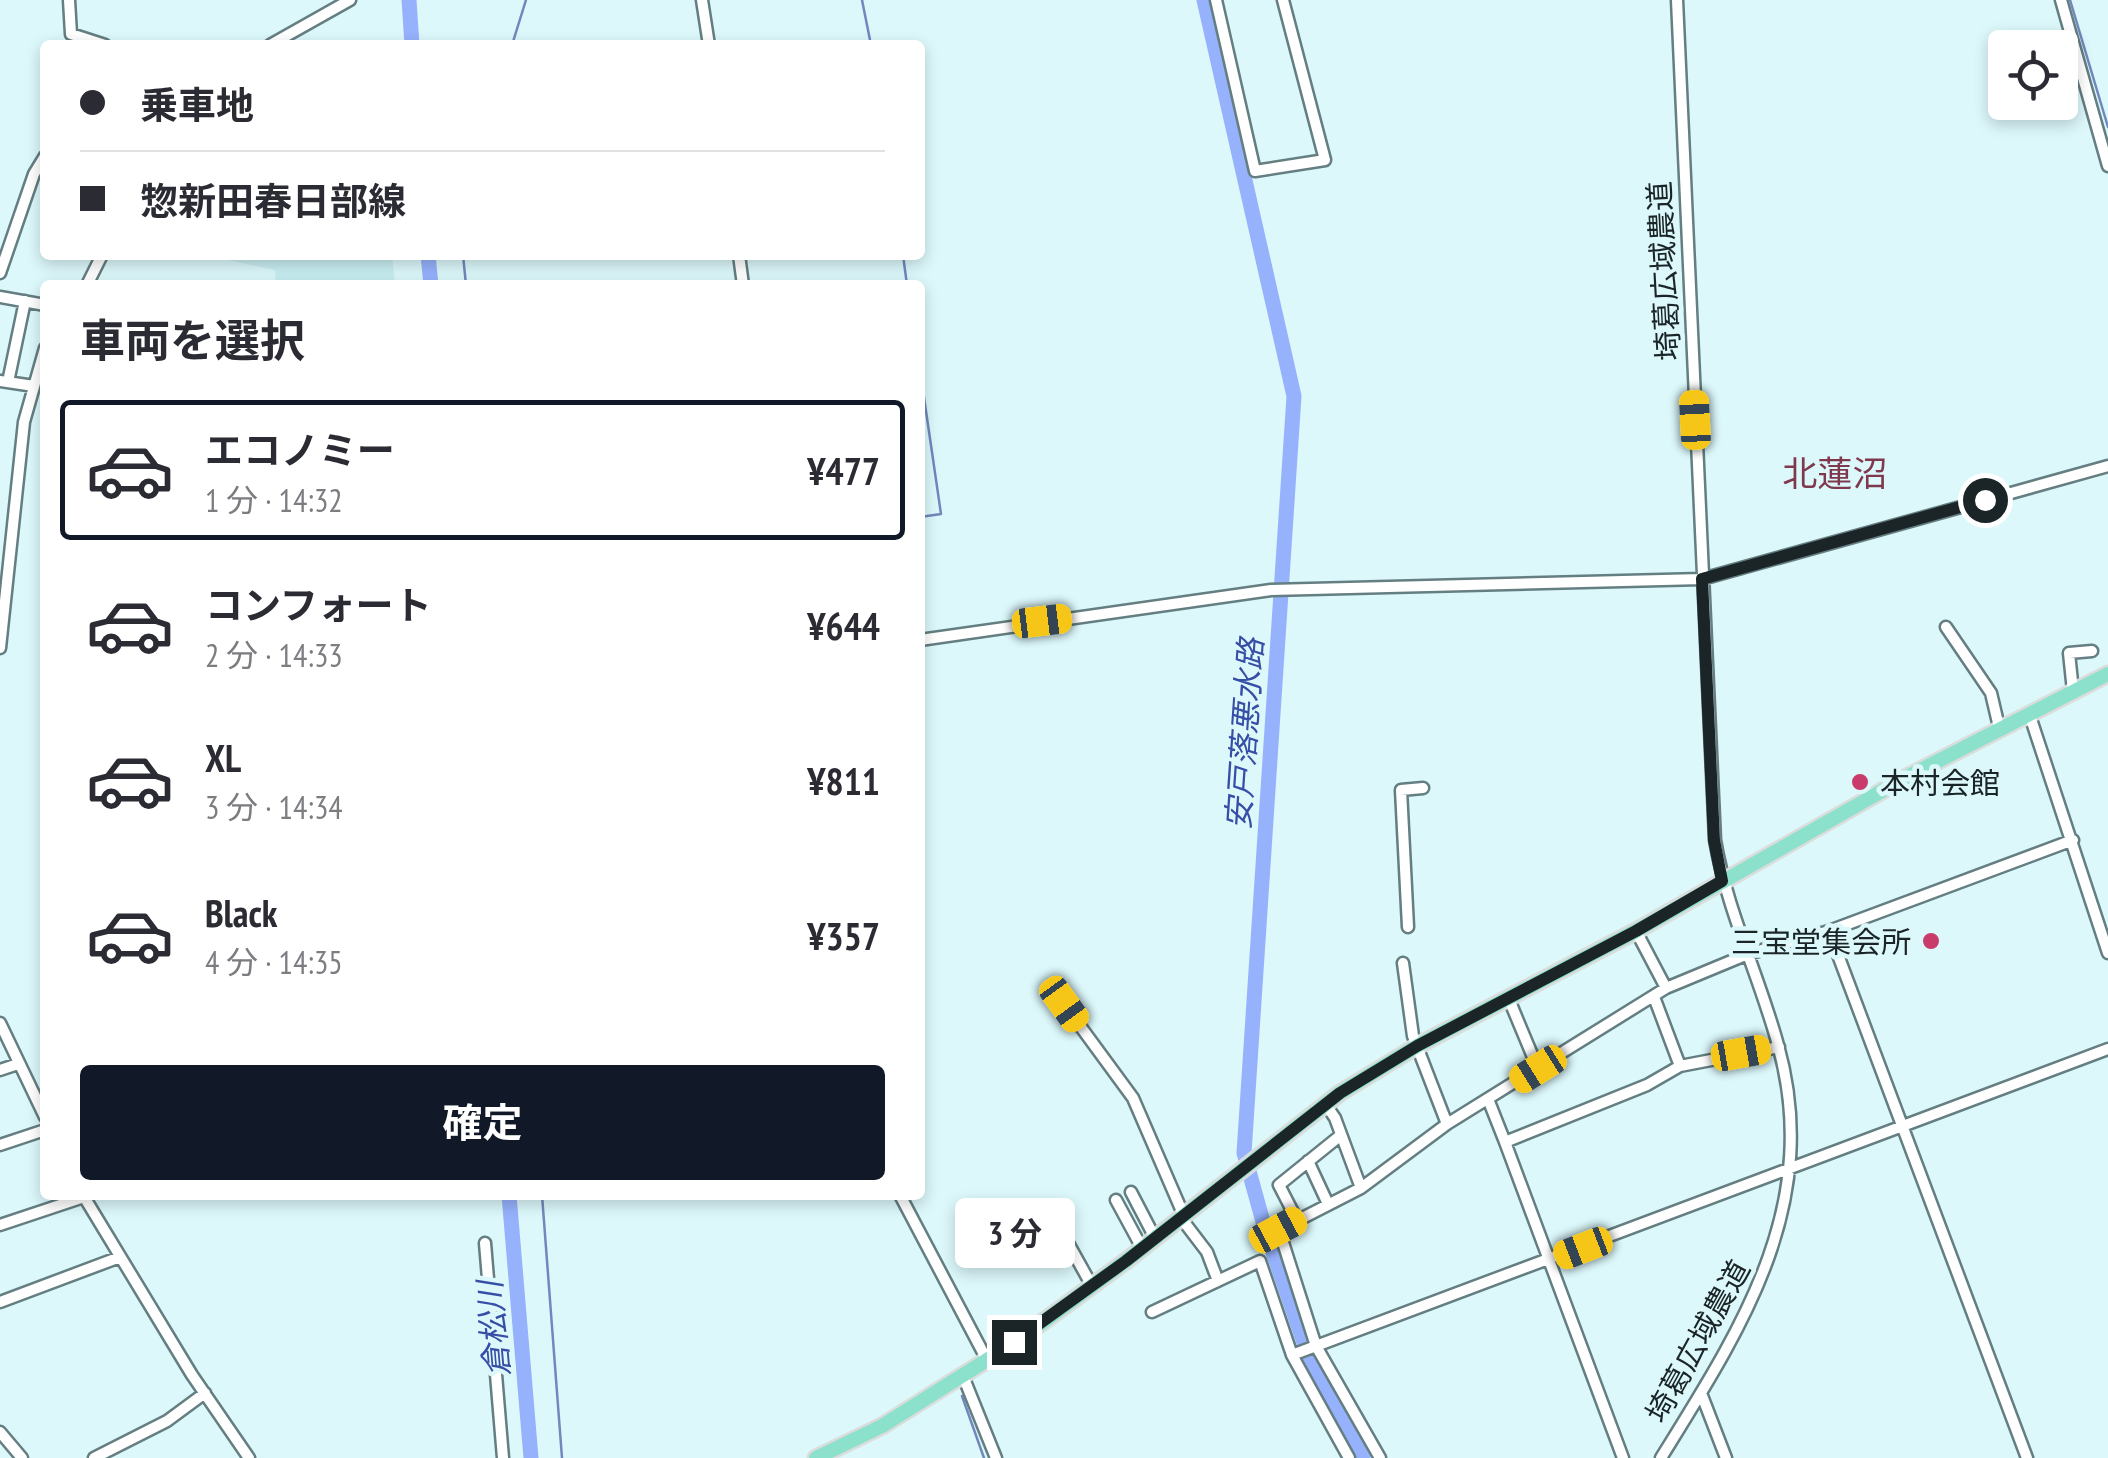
<!DOCTYPE html>
<html lang="ja">
<head>
<meta charset="utf-8">
<style>
  :root { --surface:#fff; --page:#f7f7f7; --text:#2b2b33; --muted:#7c7c81; --line:#e1e1e2; --accent:#111827 }
  body { margin:0; font-family:"PT Sans Narrow","Noto Sans JP",sans-serif; background:var(--page); color:var(--text); height:100vh; display:flex; flex-direction:column; font-size:38px; white-space:nowrap }
  * { box-sizing:border-box; margin:0 }
  p { font-size:32px; color:var(--muted) }
  .icon { flex:none; width:55px; height:55px; fill:none; stroke:currentColor; stroke-width:2; stroke-linecap:round; stroke-linejoin:round }
  .map { position:relative; flex:1; overflow:hidden }
  .drawer { position:absolute; left:40px; top:280px; width:885px; height:920px; display:flex; flex-direction:column; background:var(--surface); border-radius:10px; box-shadow:0 5px 15px #0003 }
  .drawer>* { flex:none }
  .hud { position:absolute; left:40px; top:40px; width:885px; height:220px; border-radius:10px; box-shadow:0 5px 15px #0003; display:grid; align-content:center; height:220px; padding:0 40px; background:var(--surface) }
  .tools { position:absolute; left:1988px; top:30px; display:grid; gap:20px }
  .tools a { display:grid; place-items:center; width:90px; height:90px; border-radius:10px; background:var(--surface); box-shadow:0 5px 15px #0003; font-size:50px }
  .end { position:absolute; width:45px; height:45px; margin:-22px; border:12px solid #1b2527; background:#fff; box-shadow:0 0 0 5px #fff }
  .from { border-radius:50% }
  .bubble { position:absolute; height:70px; border-radius:10px; background:var(--surface); box-shadow:0 5px 15px #0003; font-size:32px; font-weight:700; line-height:70px; text-align:center }
  .car { position:absolute; width:30px; height:60px; margin:-30px -15px; border-radius:12px; box-shadow:0 0 8px 2px #0007; background:linear-gradient(#f5c518 24%,#345 0 40%,#f5c518 0 76%,#345 0 86%,#f5c518 0) }
  .hud b { display:flex; align-items:center; gap:35px; height:95px; font-size:38px }
  .hud b+b { border-top:2px solid var(--line) }
  .hud i { width:25px; height:25px; background:var(--text) }
  ul { padding:0; list-style:none }
  li { display:flex; align-items:center; gap:30px; height:140px; margin:0 20px 15px; padding:0 20px; border:5px solid transparent; border-radius:10px }
  li div { flex:1 }
  li b { display:block; font-size:38px }
  li em { font-style:normal; font-weight:700 }
  li.current { border-color:var(--accent) }
  li>.icon { width:90px; height:90px; stroke-width:1.5 }
  h2 { padding:0 40px; font-size:45px; line-height:120px }
  .cta { display:flex; gap:20px; margin-top:auto; padding:20px 40px }
  .cta a { flex:1; height:115px; border-radius:10px; background:var(--accent); color:#fff; font-size:40px; font-weight:700; line-height:115px; text-align:center }
  .map>svg:first-child { display:block }
</style>
</head>
<body>
<div class="map">
<svg width="2108" height="1458" viewBox="0 0 2108 1458">
  <rect width="100%" height="100%" fill="#dcf8fb"/>
  <path fill="#c8eef2" d="M204,255h188l3,30h-119l-1,-15z"/>
  <g fill="none" stroke-linecap="round" stroke-linejoin="round">
    <path stroke="#7188bd" stroke-width="2.5" d="M862,0l9,45
      M2070,0l38,127
      M512,45l14,-45
      M463,255l3,30
      M903,255l4,30
      M920,370l21,144 -21,3
      M542,1195l20,263
      M962,1396l22,62"/>
    <path stroke="#96b2fd" stroke-width="15" d="M409,0l3,45
      M1204,0l90,396 -50,757 21,76 47,137 51,92
      M428,255l3,30
      M509,1195l22,263"/>
    <g stroke="#647e81" stroke-width="15">
      <path id="minor" d="M69,0l2,34 34,11
        M702,0l7,45
        M1216,0l39,171 70,-11 -42,-160
        M2061,0l47,166
        M270,45l80,-45
        M739,255l4,30
        M0,273l34,-99 11,-18
        M87,285l15,-30
        M0,297l45,8
        M0,381l34,5
        M8,382l17,-81
        M1946,627l45,66 8,34
        M920,640l351,-50 431,-11 406,-113
        M0,648l24,-226 21,-74
        M2073,691l-4,-38 23,-2
        M2029,713l79,240
        M1408,927l-7,-137 22,-2
        M1636,931l30,57
        M1829,931l198,527
        M1403,963l10,73 34,88
        M1508,997l30,72
        M1654,997l26,69
        M1064,1004l69,94 51,118
        M0,1023l45,94
        M0,1070l18,-6
        M1488,1099l17,43
        M1326,1105l9,13 26,70
        M0,1145l45,-15
        M1308,1161l20,43
        M1131,1192l24,46
        M83,1195l109,180 57,83
        M900,1195l87,165
        M1116,1200l26,48
        M1181,1218l26,34 11,29
        M1297,1220l-18,-35 62,-50
        M0,1225l84,-28
        M1063,1234l29,52
        M485,1243l18,215
        M0,1302l120,-45
        M1152,1312l108,-51 32,94 57,103
        M1292,1355l816,-306
        M963,1376l33,82
        M1701,1393l25,65
        M0,1432l22,26
        M94,1458l73,-37 38,-28
        M1380,1458l-64,-112 -37,-116 82,-42 86,-64 219,-136 82,-34 81,-23 244,-91
        M1623,1458l-118,-316 142,-57 33,-19 99,-19
        M1661,1458c80,-129 162,-253 117,-413 -19,-70 -51,-134 -63,-205l-38,-840"/>
    </g>
    <g stroke="#dbdcdc" stroke-width="19">
      <path id="major" d="M816,1458l66,-32 132,-83 112,-82 214,-168 77,-47 219,-115 267,-152 205,-105"/>
    </g>
    <use href="#minor" stroke="#fff" stroke-width="10"/>
    <use href="#major" stroke="#8be1cc" stroke-width="14"/>
  </g>
  <g fill="none" stroke-linecap="round" stroke-linejoin="round">
    <path stroke="#1b2527" stroke-width="12" d="M1014,1342l112,-81 214,-168 77,-47 219,-115 86,-50 -8,-41 -12,-261 283,-79"/>
  </g>
  <g fill="#c83b6b" stroke="#dcf8fb" stroke-width="4">
    <circle cx="1860" cy="782" r="10"/>
    <circle cx="1931" cy="941" r="10"/>
  </g>
  <g text-anchor="middle" dominant-baseline="central" stroke-width="9" stroke-linejoin="round" paint-order="stroke">
    <g font-size="30" fill="#1b2527" stroke="#dcf8fb">
      <text transform="translate(1663 271) rotate(-93)">埼葛広域農道</text>
      <text transform="translate(1697 1341) rotate(-61)">埼葛広域農道</text>
    </g>
    <g font-size="30" fill="#1b2527" stroke="#dcf8fb" text-anchor="start">
      <text x="1880" y="782">本村会館</text>
      <text x="1911" y="941" text-anchor="end">三宝堂集会所</text>
    </g>
    <g font-size="32" font-style="italic" fill="#364ea5" stroke="#dcf8fb">
      <text transform="translate(1244 734) rotate(-86)">安戸落悪水路</text>
      <text transform="translate(493 1329) rotate(-95)">倉松川</text>
    </g>
    <g font-size="35" fill="#7f384c" stroke="#dcf8fb">
      <text x="1835" y="473">北蓮沼</text>
    </g>
  </g>
</svg>
<div class="tools">
<a><svg class="icon" aria-label="locate" viewBox="0 0 24 24"><circle cx="12" cy="12" r="6"/><path d="M12 2v4M12 18v4M2 12h4M18 12h4"/></svg></a>
</div>
<i class="end from" style="left:1985px;top:500px"></i>
<i class="end" style="left:1014px;top:1342px"></i>
<div class="bubble" style="left:955px;top:1198px;width:120px">3 分</div>
<i class="car" style="left:1695px;top:420px;rotate:357deg"></i>
<i class="car" style="left:1042px;top:621px;rotate:83deg"></i>
<i class="car" style="left:1064px;top:1004px;rotate:144deg"></i>
<i class="car" style="left:1741px;top:1053px;rotate:80deg"></i>
<i class="car" style="left:1538px;top:1069px;rotate:238deg"></i>
<i class="car" style="left:1278px;top:1230px;rotate:62deg"></i>
<i class="car" style="left:1583px;top:1248px;rotate:249deg"></i>
<div class="hud">
<b><i class="from"></i>乗車地</b>
<b><i></i>惣新田春日部線</b>
</div>
<section class="drawer">
<h2>車両を選択</h2>
<ul>
<li class="current"><svg class="icon" aria-label="car" viewBox="0 0 24 24"><path d="M5 17H2v-5l4-1 3-4h7l3 4 3 1v5h-3M9 17h6M6 11h13"/><circle cx="7" cy="17" r="2"/><circle cx="17" cy="17" r="2"/></svg><div><b>エコノミー</b><p>1 分 · 14:32</p></div><em>¥477</em></li>
<li><svg class="icon" aria-label="car" viewBox="0 0 24 24"><path d="M5 17H2v-5l4-1 3-4h7l3 4 3 1v5h-3M9 17h6M6 11h13"/><circle cx="7" cy="17" r="2"/><circle cx="17" cy="17" r="2"/></svg><div><b>コンフォート</b><p>2 分 · 14:33</p></div><em>¥644</em></li>
<li><svg class="icon" aria-label="car" viewBox="0 0 24 24"><path d="M5 17H2v-5l4-1 3-4h7l3 4 3 1v5h-3M9 17h6M6 11h13"/><circle cx="7" cy="17" r="2"/><circle cx="17" cy="17" r="2"/></svg><div><b>XL</b><p>3 分 · 14:34</p></div><em>¥811</em></li>
<li><svg class="icon" aria-label="car" viewBox="0 0 24 24"><path d="M5 17H2v-5l4-1 3-4h7l3 4 3 1v5h-3M9 17h6M6 11h13"/><circle cx="7" cy="17" r="2"/><circle cx="17" cy="17" r="2"/></svg><div><b>Black</b><p>4 分 · 14:35</p></div><em>¥357</em></li>
</ul>
<div class="cta"><a>確定</a></div>
</section>
</div>
</body>
</html>
